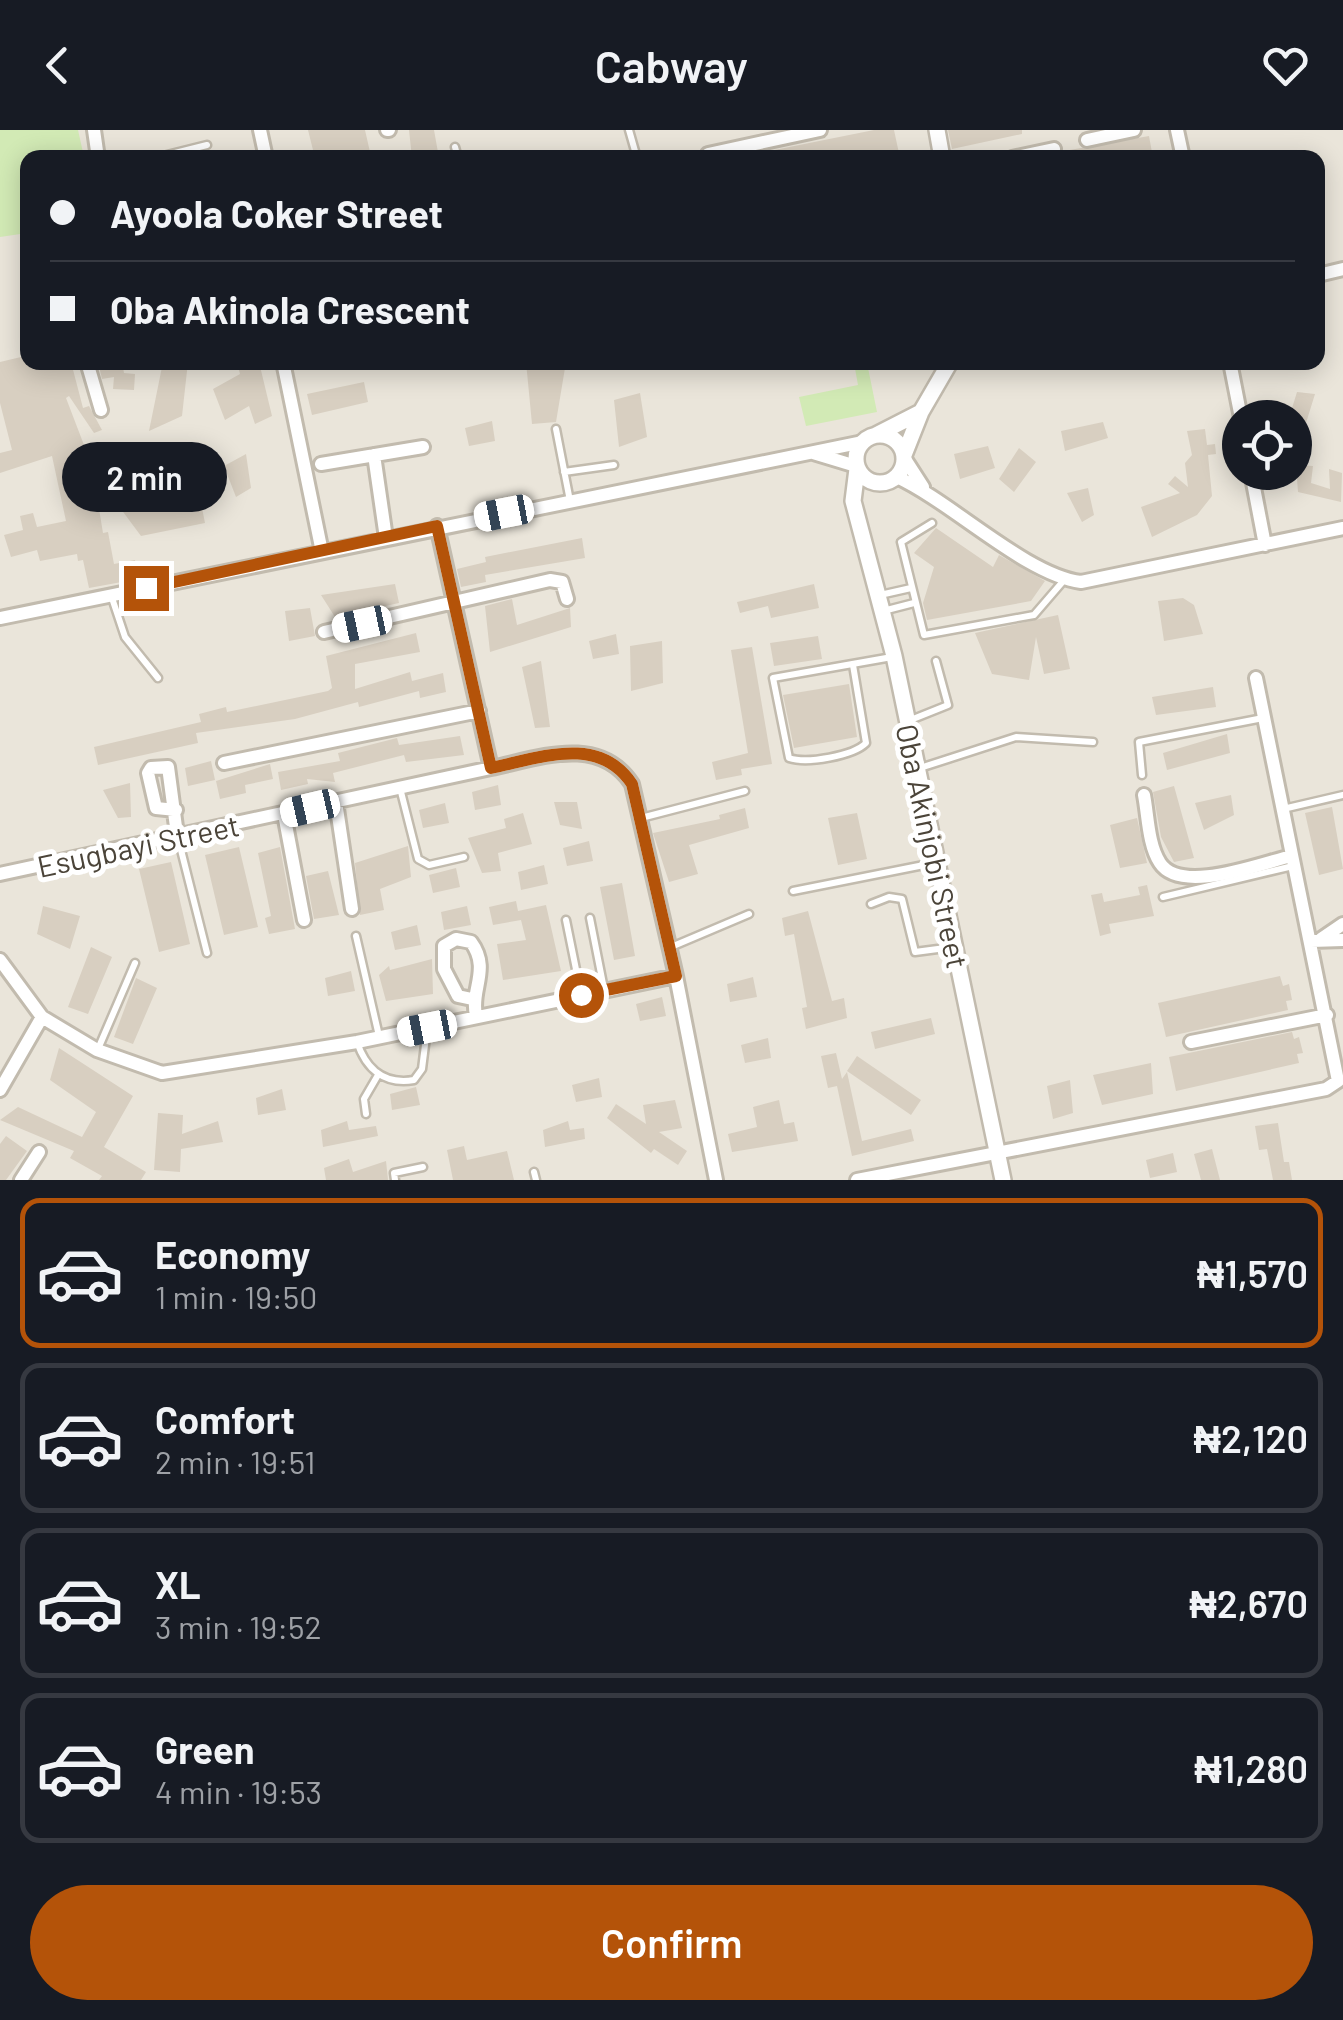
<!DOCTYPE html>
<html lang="en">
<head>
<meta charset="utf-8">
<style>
  :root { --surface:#171b24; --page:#20242c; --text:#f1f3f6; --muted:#9ea1a6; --line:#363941; --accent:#b45309 }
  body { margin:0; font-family:Barlow,sans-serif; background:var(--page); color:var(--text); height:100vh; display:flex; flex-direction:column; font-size:38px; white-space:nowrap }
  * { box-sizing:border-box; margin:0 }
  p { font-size:32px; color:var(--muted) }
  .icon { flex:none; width:55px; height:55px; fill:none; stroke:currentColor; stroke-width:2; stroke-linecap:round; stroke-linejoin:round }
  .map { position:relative; height:1050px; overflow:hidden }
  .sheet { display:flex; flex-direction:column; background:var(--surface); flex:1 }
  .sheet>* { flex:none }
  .banner { position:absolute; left:20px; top:20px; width:1305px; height:220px; border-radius:20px; box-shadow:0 5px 25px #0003; display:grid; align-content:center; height:220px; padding:0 30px; background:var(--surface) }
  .tools { position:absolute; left:1222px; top:270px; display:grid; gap:20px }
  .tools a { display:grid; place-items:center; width:90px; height:90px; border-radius:50%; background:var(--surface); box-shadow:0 5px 25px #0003; font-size:50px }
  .end { position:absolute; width:45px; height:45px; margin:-22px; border:12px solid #b45309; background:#fff; box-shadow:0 0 0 5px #fff }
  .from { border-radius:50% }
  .bubble { position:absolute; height:70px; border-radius:35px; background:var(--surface); box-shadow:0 5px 25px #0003; font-size:32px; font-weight:600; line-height:70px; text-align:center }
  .car { position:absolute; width:30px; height:60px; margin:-30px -15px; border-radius:12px; box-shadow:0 0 8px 2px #0007; background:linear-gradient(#fff 24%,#345 0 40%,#fff 0 76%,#345 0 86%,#fff 0) }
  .banner b { display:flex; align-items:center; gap:35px; height:95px; font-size:38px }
  .banner b+b { border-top:2px solid var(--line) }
  .banner i { width:25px; height:25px; background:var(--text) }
  ul { padding:18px 0 0; list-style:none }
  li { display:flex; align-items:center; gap:30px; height:150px; margin:0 20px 15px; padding:0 10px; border:5px solid var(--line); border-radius:20px }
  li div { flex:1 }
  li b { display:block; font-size:38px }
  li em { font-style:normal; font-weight:600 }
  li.active { border-color:var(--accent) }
  li>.icon { width:90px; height:90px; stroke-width:1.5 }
  .button { display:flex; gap:20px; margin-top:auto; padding:20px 30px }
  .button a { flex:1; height:115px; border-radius:60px; background:var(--accent); color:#fff; font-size:40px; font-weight:600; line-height:115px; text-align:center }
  header { display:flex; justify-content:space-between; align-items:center; height:130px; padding:0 30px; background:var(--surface); font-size:45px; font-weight:600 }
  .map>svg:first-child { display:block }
</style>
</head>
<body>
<header><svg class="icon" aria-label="back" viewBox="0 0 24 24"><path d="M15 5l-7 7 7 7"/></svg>Cabway<svg class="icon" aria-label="heart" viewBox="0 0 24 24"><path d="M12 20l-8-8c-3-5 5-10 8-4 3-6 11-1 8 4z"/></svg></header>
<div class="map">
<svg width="1343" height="1050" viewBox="0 0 1343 1050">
  <rect width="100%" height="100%" fill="#f6f3ec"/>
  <path fill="#eae5da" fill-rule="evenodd" d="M0,0h1343v1050h-1343zM28,28h1290v204h-1290zM1240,288h55v54h-55z"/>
  <path fill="#d2eab5" d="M0,0h78l6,27 -56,1 -1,75 -27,4z
    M854,233h13l10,49 -71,14 -7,-29 59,-12z"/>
  <path fill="#d8cfc1" d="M308,0h57l5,22 -55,6z
    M409,0h25l5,28h-27z
    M874,0h20l6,28h-141v-5z
    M948,0h74v4l-70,15z
    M1149,6l4,22h-94l5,-7z
    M21,227l7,1v4h43l12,46 6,-2 13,24 -8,3 -25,-37 -3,2 26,68 11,67 5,-1 6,32 21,-4 3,19 -49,9 -6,-28 -5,1 -1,-7 -37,7 -3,-11 -26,7 -7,-22 19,-5 -3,-14 13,-3 4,14 29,-6 -14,-65 -52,17v-20l12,-3 -12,-47v-41z
    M98,232h24l2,11 11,1 -1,16 -21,-1 1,-12 -12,2z
    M163,232h25l-6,54 -33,15z
    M237,232h22l13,54 -17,8 -6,-18 -24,14 -12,-31 27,-15z
    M526,232h40l-10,60 -24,2z
    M364,252l4,20 -56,13 -5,-21z
    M1297,262l18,2 -9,29 -17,-5z
    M640,263l7,44 -28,10 -5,-47z
    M492,291l3,20 -26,5 -4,-18z
    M1103,292l5,16 -43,13 -4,-20z
    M1205,299l2,16 8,-1 1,10 -8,1 4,41 -15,19 -45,22 -11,-30 39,-14 -12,-9 7,-8 13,11 -3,-24 7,-8 -5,-24z
    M185,316l3,19 -8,2 7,38 14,-2 4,20 -64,13 -29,-39 -1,-8 19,-2 -20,-30z
    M988,316l7,22 -35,11 -6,-25z
    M1019,318l17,14 -22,30 -15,-13z
    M246,324l5,34 -15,9 -12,-31z
    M1296,335l17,1 -2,17 19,6 -1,-20 13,4 -1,29 -43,-10z
    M1088,358l6,27 -12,7 -15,-29z
    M936,398l57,39 6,-12 46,26 -14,20 -104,19 -4,-17 11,-36 -20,-14z
    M582,408l3,20 -100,17 1,7 -25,5 -4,-18 29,-7 -1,-5z
    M395,454l4,19 -64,14 -14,-22z
    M814,454l5,24 -48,10 -3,-12 -28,7 -3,-11z
    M1183,468l11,7 9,29 -39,7 -6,-40z
    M512,469l5,26 53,-17 1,19 -81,25 -5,-46z
    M310,478l5,28 -26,5 -4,-30z
    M1058,485l12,54 -26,5 -8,-37 -7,43 -37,-6 -17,-41z
    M416,503l4,19 -65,12v25l55,-17 2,9 31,-8 3,19 -26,6 -1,-7 -60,16 -1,-5 -63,17 -99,14 2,10 -100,22 -4,-18 107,-25 -2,-8 27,-7 1,5 101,-21 4,-3 -6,-32z
    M616,504l3,20 -26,5 -4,-18z
    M818,506l4,23 -48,7 -4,-23z
    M662,511l1,42 -32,8 -1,-45z
    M752,517l20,117 -31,5 1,6 -26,5 -4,-18 36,-9 -17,-103z
    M541,531l9,66 -15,1 -13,-61z
    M849,554l8,53 -63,11 -11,-53z
    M1213,557l3,20 -60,8 -4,-18z
    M1227,604l3,19 -63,17 -4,-17z
    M460,606l4,19 -58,7 -2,-7 -71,18 2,9 -28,-3 1,5 -27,6 -3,-18 62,-11 -2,-8 59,-15 2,7z
    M211,631l4,19 -27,6 -3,-18z
    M270,634l3,15 -28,6 1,8 -26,6 -4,-18z
    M130,653l1,34 -13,1 -15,-28z
    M498,655l3,20 -26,5 -3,-18z
    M1174,656l20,72 -20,4 -13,-25 -8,-45z
    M1231,665l3,20 -30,15 -9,-27z
    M554,672h23l5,27 -22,-4z
    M445,673l4,20 -26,5 -4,-18z
    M1332,677l11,62 -24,6 -14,-62z
    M745,678l4,20 -60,17 9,29 -29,8 -16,-49 67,-14 -1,-4z
    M523,683l9,31 -34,9 3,18 -19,2 -14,-35 38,-10 -2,-9z
    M857,683l10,46 -29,6 -10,-47z
    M1137,688l10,45 -27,5 -10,-43z
    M589,711l4,20 -26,5 -4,-18z
    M408,716l3,31 -31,12 4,21 -24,5 -5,-52z
    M239,717l19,80 -34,8 -19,-80z
    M280,717l15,82 -26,5 -4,-16 6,-2 -13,-63z
    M171,732l19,82 -31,8 -20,-83z
    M544,735l4,19 -27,6 -3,-18z
    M456,738l4,19 -27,6 -4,-18z
    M328,741l11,44 -25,4 -8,-43z
    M622,753l13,73 -21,4 -14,-73z
    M1147,755l7,31 -45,8 2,9 -11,3 -9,-41 11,-2 2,9 36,-7 -2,-8z
    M516,771l2,10 28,-6 15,66 -58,9 -6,-36 29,-4 -5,-20 -28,5 -4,-18z
    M43,776l37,10 -10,33 -33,-15z
    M467,776l4,19 -27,5 -3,-18z
    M808,781l24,90 12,-3 3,20 -41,11 -4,-21 5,-1 -13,-73 -9,2 -3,-18z
    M417,795l4,20 -26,5 -4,-18z
    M91,817l21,10 -24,57 -20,-7z
    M432,829l1,35 -47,7 -7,-26 10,-9 1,4z
    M351,841l4,20 -27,5 -3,-18z
    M1280,846l3,10 6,-2 3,16 -6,1 2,9 -122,27 -8,-34z
    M753,847l4,20 -27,5 -3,-18z
    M136,848l21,10 -24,56 -19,-7z
    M662,867l4,19 -26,5 -4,-17z
    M931,888l4,16 -60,15 -4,-17z
    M1292,902l2,7 5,-2 4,16 -6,1 2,9 -123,28 -7,-34z
    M768,908l3,20 -26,5 -4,-18z
    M59,918l74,48 -29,51 42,25 -5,8h-42l3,-4 -32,-18 4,-7 -74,-31 18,-13 64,30 14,-25 -46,-32z
    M836,923l6,26 5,-7 15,69 49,-12 3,12 -62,15 -15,-70 -9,2 -7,-32z
    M857,926l64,44 -10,15 -64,-44z
    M1151,933l2,31 -51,11 -9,-30z
    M599,948l3,19 -26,5 -4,-17z
    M1070,950l3,33 -20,6 -6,-33z
    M416,957l4,18 -28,5 -2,-16z
    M282,959l4,21 -28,5 -2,-17z
    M675,970l7,28 -23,4 28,19 -9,14 -24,-16 -3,4 -44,-35 9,-14 30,20 -3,-19z
    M779,970l5,24 10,-2 4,19 -66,11 -4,-18 29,-7 -4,-20z
    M158,983l25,2 -1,19 36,-13 5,21 -42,7 -1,23 -26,-2z
    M347,991l2,9 27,-4 2,10 -55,11 -2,-17z
    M568,991l2,9 14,-2 1,11 -40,8 -2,-17z
    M1278,993l6,39h5l3,18h-19l-6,-31 -8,1 -4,-24z
    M6,1006l21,15 -21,29h-6v-36z
    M464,1016l3,14 40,-9 7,29h-61l-6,-30z
    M1212,1019l8,31h-19l-7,-26z
    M1173,1023l4,19 -27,6 -4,-18z
    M349,1029l4,13 33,-11 2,19h-62l-2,-12z"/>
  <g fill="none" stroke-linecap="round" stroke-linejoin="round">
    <g stroke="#c2bbae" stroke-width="11">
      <path id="service" d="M629,0l8,28
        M455,17l3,11
        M155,28l52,-13
        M556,299l14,72
        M564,342l50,-7
        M932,393l-31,19 23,93 110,-20 31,-36
        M111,465l14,42 33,41
        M880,465l31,-7
        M883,481l31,-8
        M853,535l13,78c-13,13 -59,21 -77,15l-16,-80 119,-21
        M908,591l40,-16 -12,-44
        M920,638l96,-31 77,5
        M1142,645l-3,-33 124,-24
        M400,658l18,71 11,6 35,-8
        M1283,679l60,-14
        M641,688l104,-27
        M178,708l29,115
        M793,761l141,-28
        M1163,767l130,-31
        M871,774l18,-7 13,2 13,53 38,-5
        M590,788l14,71
        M566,790l15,74
        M356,806l23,100
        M671,817l78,-33
        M357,912c9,27 27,43 57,38l8,-11 5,-40
        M98,919l37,-86
        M366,984l-2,-15 14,-24
        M534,1042l2,8
        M395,1050l-1,-7 29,-6"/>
    </g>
    <g stroke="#c2bbae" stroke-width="18">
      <path id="minor" d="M94,0l4,28
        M260,0l6,28
        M387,0h2
        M1177,0l6,28
        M1087,10l47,-10
        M708,24l112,-24
        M1012,28l42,-9
        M1318,145l25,-6
        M87,232l14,48
        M283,232l39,190
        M1230,232l11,56
        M813,323l43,13
        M374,325l12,83
        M905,329l18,28
        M321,334l102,-17
        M1251,342l14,73
        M897,347c56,26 129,98 184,105l262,-54
        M437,396l54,242
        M0,488l863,-176
        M324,502l226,-52 12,2 5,17
        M224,633l255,-52
        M1144,665c4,20 4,50 16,68 21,32 101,0 132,-7
        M336,672l16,107
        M176,680l-20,-2 -8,-35 3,-5 17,-1 8,60
        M284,684l20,106
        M0,744l491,-106c48,-10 108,-34 141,16l44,192 40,204
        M1321,809l22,-15
        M1311,811l32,-1
        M0,830l42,57 55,33 65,23 195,-31 319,-66
        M472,869l-14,-3 -14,-27v-23l12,-7 15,3c20,27 -1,48 5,73
        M1191,912l136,-27
        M0,960l42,-73
        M21,1050l18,-28
        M857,1050l469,-91 12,-8 -82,-403"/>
    </g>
    <g stroke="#c2bbae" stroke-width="20">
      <path id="tertiary" d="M937,0l5,28
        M856 329a24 24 0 1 1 48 0a24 24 0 1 1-48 0Z
        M876,305l45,-23
        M904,325l17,-43 29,-50
        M857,339l-4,32 41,155 109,524"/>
    </g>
    <use href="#service" stroke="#fff" stroke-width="6"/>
    <use href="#minor" stroke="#fff" stroke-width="12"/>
    <use href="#tertiary" stroke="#fff" stroke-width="15"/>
  </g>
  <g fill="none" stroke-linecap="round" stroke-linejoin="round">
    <path stroke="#b45309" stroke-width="12" d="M146,458l291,-62 54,242c48,-10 108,-34 141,16l44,192 -95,19"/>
  </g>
  <g text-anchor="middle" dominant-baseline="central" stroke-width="10" stroke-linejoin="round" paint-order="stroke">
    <g font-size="30" fill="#4b4439" stroke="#fff">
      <text transform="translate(138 715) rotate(-12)">Esugbayi Street</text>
      <text transform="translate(933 716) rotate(78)">Oba Akinjobi Street</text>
    </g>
  </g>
</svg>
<div class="tools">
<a><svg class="icon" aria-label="locate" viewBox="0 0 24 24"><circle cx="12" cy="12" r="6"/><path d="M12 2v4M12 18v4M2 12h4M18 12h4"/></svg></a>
</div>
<i class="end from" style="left:581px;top:865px"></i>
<i class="end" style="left:146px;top:458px"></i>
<div class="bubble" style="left:62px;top:312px;width:165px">2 min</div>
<i class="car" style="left:504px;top:383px;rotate:259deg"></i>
<i class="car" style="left:362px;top:494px;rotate:258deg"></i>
<i class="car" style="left:310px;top:678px;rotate:257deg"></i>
<i class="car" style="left:427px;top:898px;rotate:259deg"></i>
<div class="banner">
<b><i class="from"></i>Ayoola Coker Street</b>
<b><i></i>Oba Akinola Crescent</b>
</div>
</div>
<section class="sheet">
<ul>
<li class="active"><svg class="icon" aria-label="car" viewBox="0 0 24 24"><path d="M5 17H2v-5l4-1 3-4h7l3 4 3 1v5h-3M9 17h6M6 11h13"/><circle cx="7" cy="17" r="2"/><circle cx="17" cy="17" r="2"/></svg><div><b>Economy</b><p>1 min · 19:50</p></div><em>₦1,570</em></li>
<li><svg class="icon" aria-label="car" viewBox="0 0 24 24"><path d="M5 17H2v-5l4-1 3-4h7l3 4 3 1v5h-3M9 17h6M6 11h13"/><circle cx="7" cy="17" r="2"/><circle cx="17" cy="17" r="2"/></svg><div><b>Comfort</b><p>2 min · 19:51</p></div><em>₦2,120</em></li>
<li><svg class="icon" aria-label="car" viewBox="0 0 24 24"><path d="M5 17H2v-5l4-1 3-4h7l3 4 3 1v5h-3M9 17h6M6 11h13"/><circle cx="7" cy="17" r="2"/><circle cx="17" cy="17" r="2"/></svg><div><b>XL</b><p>3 min · 19:52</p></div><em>₦2,670</em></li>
<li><svg class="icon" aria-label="car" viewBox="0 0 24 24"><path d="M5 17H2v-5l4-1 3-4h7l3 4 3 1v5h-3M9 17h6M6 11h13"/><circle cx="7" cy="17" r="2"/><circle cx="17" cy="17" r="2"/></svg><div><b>Green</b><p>4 min · 19:53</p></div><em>₦1,280</em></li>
</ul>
<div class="button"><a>Confirm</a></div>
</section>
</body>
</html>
